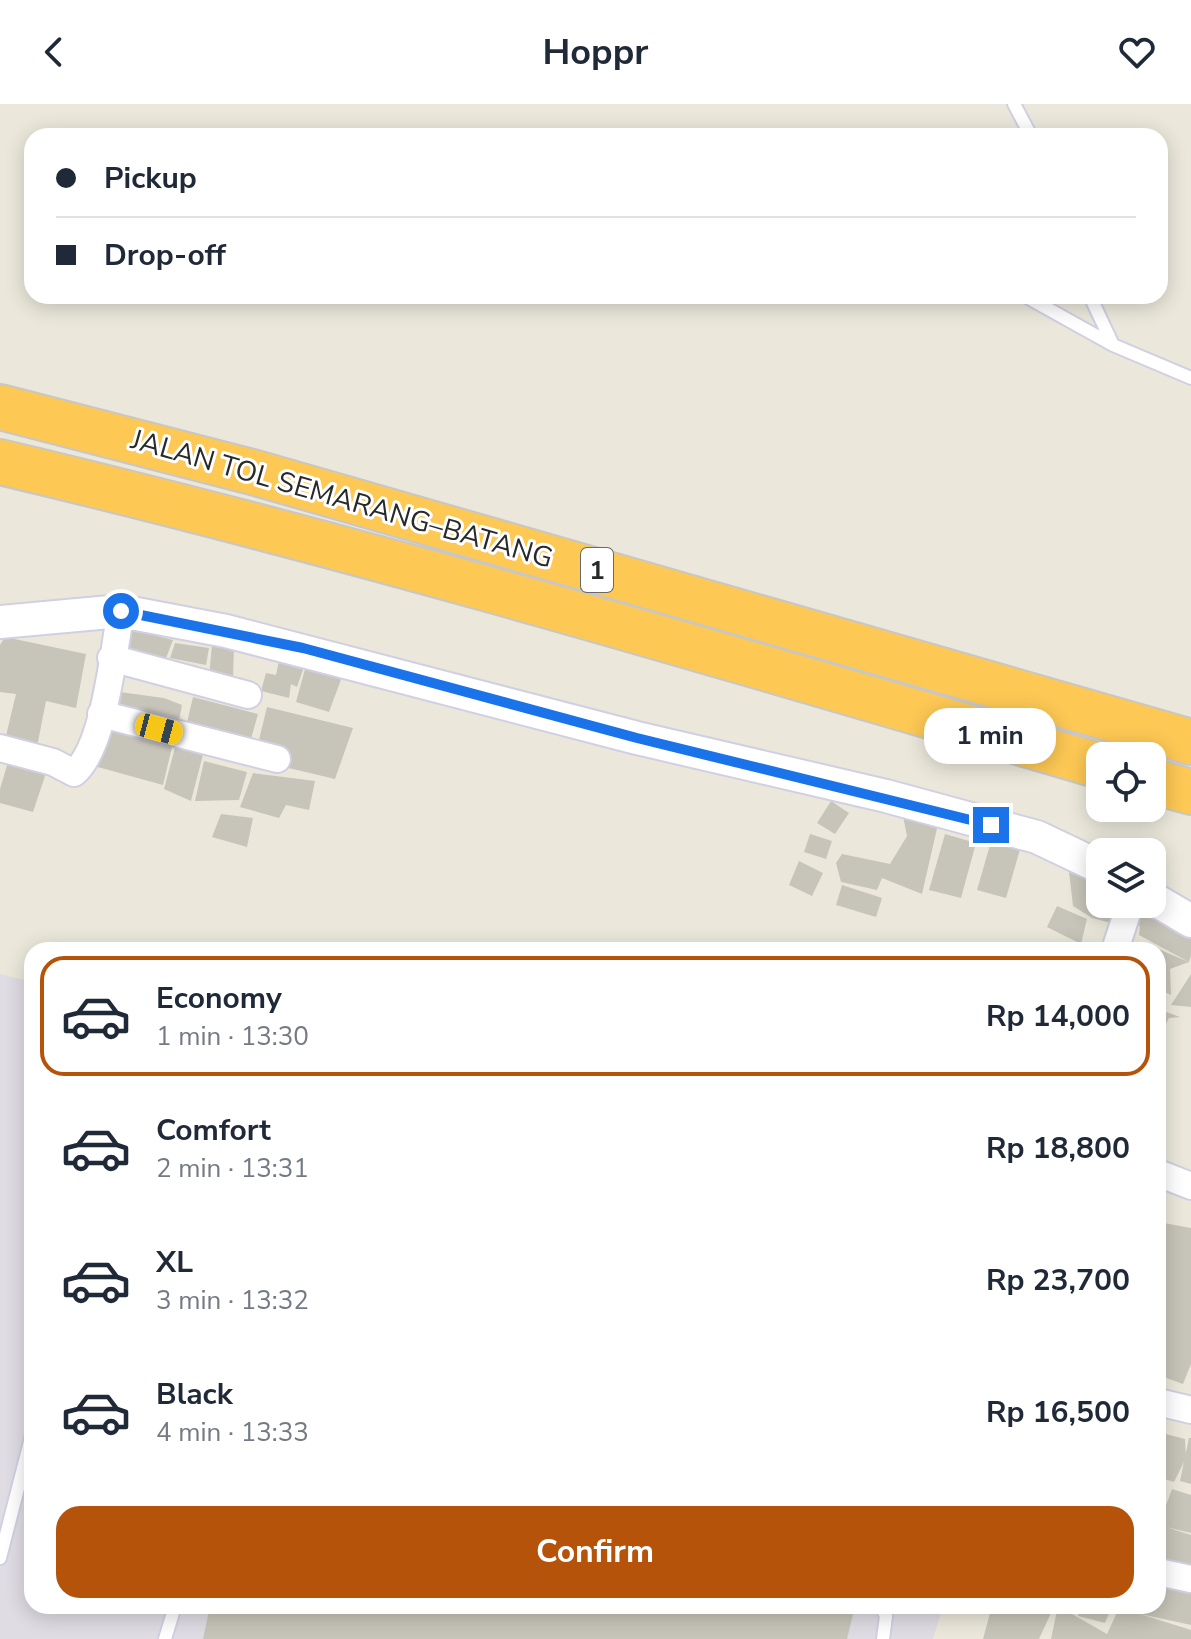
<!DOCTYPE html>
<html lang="en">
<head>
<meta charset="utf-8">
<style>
  :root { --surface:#fff; --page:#f6f6f7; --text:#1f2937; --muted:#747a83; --line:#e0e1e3; --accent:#b45309 }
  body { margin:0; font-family:"Nunito Sans",sans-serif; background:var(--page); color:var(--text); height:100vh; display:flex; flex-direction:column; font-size:30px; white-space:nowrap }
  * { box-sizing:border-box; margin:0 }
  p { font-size:26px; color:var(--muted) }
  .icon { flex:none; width:44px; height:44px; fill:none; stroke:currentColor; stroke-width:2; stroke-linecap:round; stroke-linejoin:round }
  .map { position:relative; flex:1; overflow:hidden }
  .side { position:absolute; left:24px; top:838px; width:1142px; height:672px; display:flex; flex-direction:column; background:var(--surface); border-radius:24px; box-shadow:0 4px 20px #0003 }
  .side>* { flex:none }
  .banner { position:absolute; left:24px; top:24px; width:1144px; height:176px; border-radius:24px; box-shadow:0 4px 20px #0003; display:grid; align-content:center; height:176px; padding:0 32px; background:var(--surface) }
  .buttons { position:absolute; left:1086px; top:638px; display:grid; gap:16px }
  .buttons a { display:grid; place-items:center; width:80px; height:80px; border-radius:16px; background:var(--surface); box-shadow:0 4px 20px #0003; font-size:40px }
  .end { position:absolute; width:36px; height:36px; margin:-18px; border:10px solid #1a73e8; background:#fff; box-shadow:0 0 0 4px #fff }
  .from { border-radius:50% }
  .bubble { position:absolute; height:56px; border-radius:24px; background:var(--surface); box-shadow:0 4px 20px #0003; font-size:26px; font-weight:700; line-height:56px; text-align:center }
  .car { position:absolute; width:24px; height:48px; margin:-24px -12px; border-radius:10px; box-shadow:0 0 6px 2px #0007; background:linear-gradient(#f5c518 24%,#345 0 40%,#f5c518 0 76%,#345 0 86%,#f5c518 0) }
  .banner b { display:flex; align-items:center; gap:28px; height:76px; font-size:30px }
  .banner b+b { border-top:2px solid var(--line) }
  .banner i { width:20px; height:20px; background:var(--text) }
  ul { padding:14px 0 0; list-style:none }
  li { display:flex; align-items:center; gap:24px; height:120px; margin:0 16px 12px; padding:0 16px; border:4px solid transparent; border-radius:24px }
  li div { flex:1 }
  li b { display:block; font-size:30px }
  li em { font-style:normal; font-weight:700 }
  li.on { border-color:var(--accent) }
  li>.icon { width:72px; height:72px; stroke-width:1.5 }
  .primary-button { display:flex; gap:16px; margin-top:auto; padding:16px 32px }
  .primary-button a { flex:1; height:92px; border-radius:24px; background:var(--accent); color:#fff; font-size:32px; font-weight:700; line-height:92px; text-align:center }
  header { display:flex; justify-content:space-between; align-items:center; height:104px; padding:0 32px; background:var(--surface); font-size:36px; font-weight:700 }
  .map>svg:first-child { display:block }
</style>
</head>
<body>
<header><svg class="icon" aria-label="back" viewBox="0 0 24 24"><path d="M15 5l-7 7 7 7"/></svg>Hoppr<svg class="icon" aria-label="heart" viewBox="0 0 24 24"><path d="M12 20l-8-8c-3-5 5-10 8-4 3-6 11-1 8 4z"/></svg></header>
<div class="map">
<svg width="1191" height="1535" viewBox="0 0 1191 1535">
  <rect width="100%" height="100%" fill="#ebe8db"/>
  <path fill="#e0dce4" d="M0,870l32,8v624h911l-10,33h-933z"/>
  <path fill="#c7c5b9" d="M122,523l51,13 -10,26 -43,-15z
    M5,533l81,17 -10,54 -30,-7 -9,46 -32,-7 11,-46 -16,-2v-47z
    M175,539l34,5 -3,17 -36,-7z
    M212,541l22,1 -1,33 -24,-3z
    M280,552l25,8 -8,23 -6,-3 -2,14 -28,-7 5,-18 10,2z
    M308,554l37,11 -16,43 -33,-10z
    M112,587l52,7 18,7 -5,26 -69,-16z
    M193,593l65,17 -9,32 -64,-15z
    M267,603l86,21 -18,51 -55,-13 -23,-18z
    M101,617l73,18 -11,46 -69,-19z
    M177,636l28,7 -14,54 -27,-12z
    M11,648l38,12 -16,48 -33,-9v-14z
    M204,657l43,11 -8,28 -44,1z
    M253,669l62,8 -6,29 -23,-5 -7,13 -39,-11z
    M831,697l18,12 -14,21 -18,-11z
    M902,707l36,13 -16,70 -40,-16 -5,12 -36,-8 -5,-19 6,-9 48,10 17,-28z
    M221,710l32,4 -6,29 -35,-10z
    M810,730l22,7 -6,18 -22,-7z
    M945,730l31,9 -15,55 -32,-8z
    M992,734l29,8 -15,52 -29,-8z
    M799,757l24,12 -11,23 -23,-11z
    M1069,768l27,12 -4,34 -19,-12z
    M842,781l40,13 -6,19 -40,-12z
    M1099,789l1,11h23l-8,20 -23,-6z
    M1137,800l54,24v28l-2,6 -19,7 1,26 -13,-6v-39h-11l-5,-8 47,20 -50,-27 1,-9 -7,-3z
    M1057,802l30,13 -6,25 -34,-17z
    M1191,870v33l-20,-2z
    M1158,905l22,8 -11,1 -11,21z
    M1158,1118l33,6v136l-8,20 -25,-9z
    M1158,1328l27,7 1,19 -12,24 -16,-5z
    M1189,1334h2v46l-11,-3z
    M1172,1385l19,6v38l-25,-6 25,8v36l-33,-9v-35z
    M1158,1475l33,9v37l-51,-11 51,16v9h-140l7,-33 49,28 12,-26 13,4 2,-6h24z
    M210,1502h645l-8,33h-644z
    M992,1502h37l22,7 -12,26h-56z
    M1081,1502h31l-7,17 -27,-7z"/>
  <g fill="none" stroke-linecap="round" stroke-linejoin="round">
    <g stroke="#d1d0e2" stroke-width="16">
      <path id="service" d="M1014,0l17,32
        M1025,192l88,49 78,33
        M1090,192l23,49
        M0,1454l32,-124
        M881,1502l5,10 -3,23
        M165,1535l10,-33"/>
    </g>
    <g stroke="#d1d0e2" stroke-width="30">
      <path id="minor" d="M111,554l137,37
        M101,610l176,45
        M0,644l53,14 21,11c31,-26 39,-121 47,-162
        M1115,846l15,-46
        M1158,1069l33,13
        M1158,1298l33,8
        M1158,1468l33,7"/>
    </g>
    <g stroke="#d1d0e2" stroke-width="36">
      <path id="tertiary" d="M0,518l121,-11 105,20 411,107 249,58 151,41 63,30
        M1152,794l39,23"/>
    </g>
    <g stroke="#c7c7c7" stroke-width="48">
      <path id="motorway" d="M0,303l256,66 935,269
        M0,358c371,88 734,197 1100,304
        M1152,677l39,11"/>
    </g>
    <use href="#service" stroke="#fff" stroke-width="12"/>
    <use href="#minor" stroke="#fff" stroke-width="26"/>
    <use href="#tertiary" stroke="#fff" stroke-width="32"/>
    <use href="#motorway" stroke="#fdc854" stroke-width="44"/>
  </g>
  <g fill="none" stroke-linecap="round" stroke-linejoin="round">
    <path stroke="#1a73e8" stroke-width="10" d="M121,507l182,37 334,90 354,87"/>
  </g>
  <g text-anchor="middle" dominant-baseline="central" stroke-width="6" stroke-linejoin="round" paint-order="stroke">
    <rect fill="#fff" stroke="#696969" stroke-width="2" x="581" y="444" width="32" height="44" rx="6"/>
    <g font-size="26" font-weight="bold" fill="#292929">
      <text x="597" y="466">1</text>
    </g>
    <g font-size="28" fill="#292929" stroke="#fff">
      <text transform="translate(342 395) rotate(16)">JALAN TOL SEMARANG–BATANG</text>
    </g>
  </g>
</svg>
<div class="buttons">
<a><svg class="icon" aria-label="locate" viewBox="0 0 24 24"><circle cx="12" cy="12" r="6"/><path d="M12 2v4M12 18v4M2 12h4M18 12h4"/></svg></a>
<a><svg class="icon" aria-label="layers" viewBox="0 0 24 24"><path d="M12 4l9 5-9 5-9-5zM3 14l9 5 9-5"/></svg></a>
</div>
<i class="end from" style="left:121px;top:507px"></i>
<i class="end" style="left:991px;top:721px"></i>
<div class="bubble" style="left:924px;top:604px;width:132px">1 min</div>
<i class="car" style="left:159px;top:625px;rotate:105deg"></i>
<div class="banner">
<b><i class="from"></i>Pickup</b>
<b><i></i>Drop-off</b>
</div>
<section class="side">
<ul>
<li class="on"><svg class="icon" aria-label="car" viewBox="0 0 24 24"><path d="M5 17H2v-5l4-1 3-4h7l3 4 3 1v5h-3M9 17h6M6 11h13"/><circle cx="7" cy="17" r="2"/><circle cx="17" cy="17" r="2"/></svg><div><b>Economy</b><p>1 min · 13:30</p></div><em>Rp 14,000</em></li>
<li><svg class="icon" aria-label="car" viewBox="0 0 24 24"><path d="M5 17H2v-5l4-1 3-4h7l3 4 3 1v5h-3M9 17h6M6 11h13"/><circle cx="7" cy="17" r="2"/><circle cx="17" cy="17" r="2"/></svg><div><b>Comfort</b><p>2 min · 13:31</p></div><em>Rp 18,800</em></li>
<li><svg class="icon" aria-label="car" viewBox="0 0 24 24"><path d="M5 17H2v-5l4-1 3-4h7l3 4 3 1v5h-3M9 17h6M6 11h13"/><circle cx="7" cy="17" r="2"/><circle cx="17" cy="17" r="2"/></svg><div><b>XL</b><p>3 min · 13:32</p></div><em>Rp 23,700</em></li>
<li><svg class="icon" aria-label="car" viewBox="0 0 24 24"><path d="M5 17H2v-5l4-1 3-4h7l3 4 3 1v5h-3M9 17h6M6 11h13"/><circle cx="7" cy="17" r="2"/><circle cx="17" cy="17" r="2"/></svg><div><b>Black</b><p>4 min · 13:33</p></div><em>Rp 16,500</em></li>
</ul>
<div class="primary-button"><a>Confirm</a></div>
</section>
</div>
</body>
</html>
